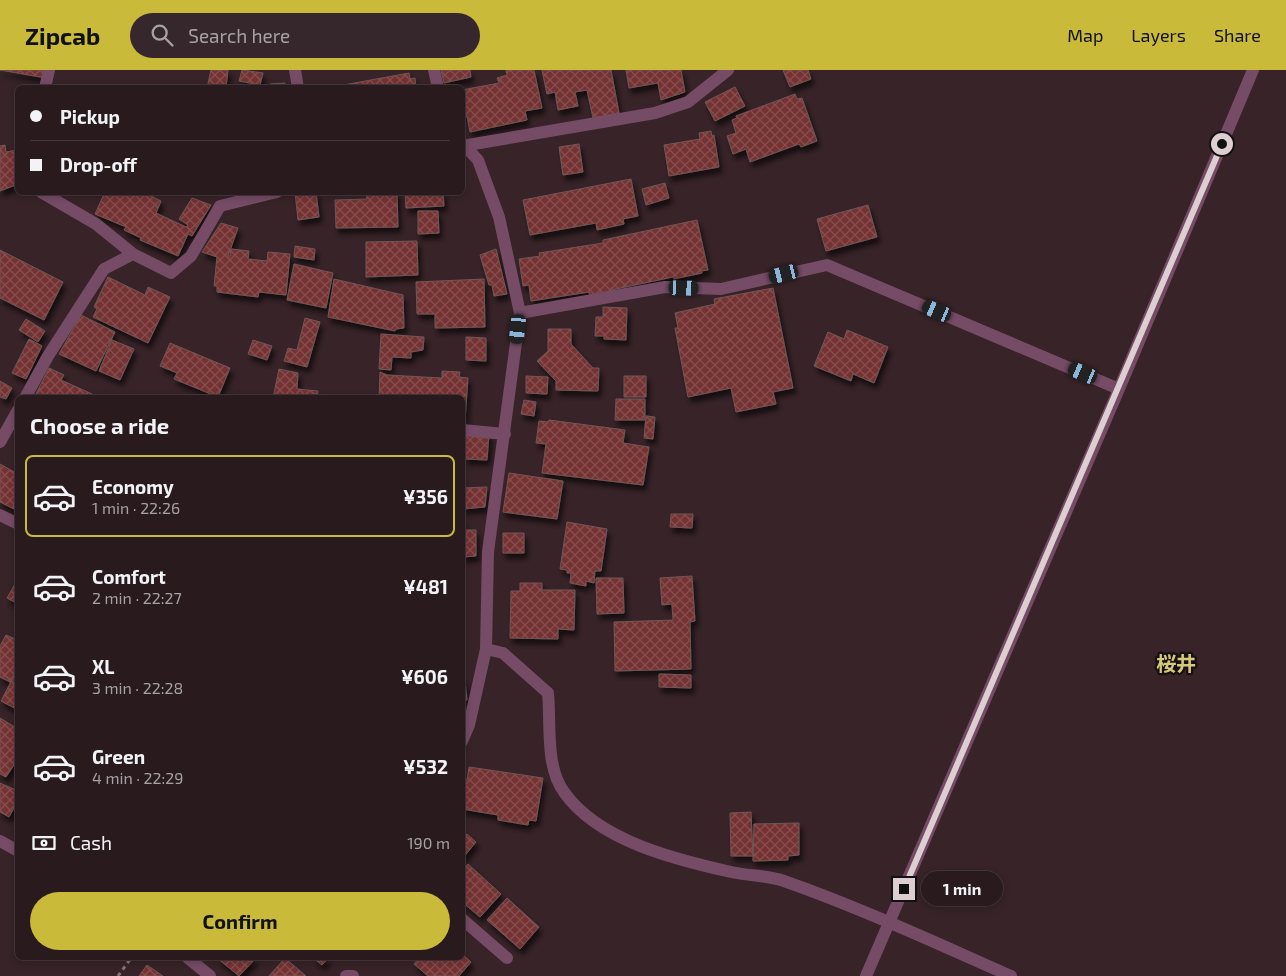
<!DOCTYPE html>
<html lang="en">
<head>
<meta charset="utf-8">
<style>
  :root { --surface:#291a1e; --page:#35272b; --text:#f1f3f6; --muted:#a5a1a4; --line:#45383c; --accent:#c9ba3a }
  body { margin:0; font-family:"Exo 2","Noto Sans JP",sans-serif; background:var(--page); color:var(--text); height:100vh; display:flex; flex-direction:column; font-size:19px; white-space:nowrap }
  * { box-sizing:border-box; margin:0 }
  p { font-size:16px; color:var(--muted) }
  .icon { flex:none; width:28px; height:28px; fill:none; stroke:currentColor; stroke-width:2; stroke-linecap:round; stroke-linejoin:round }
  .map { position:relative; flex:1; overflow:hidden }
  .details { position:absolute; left:15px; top:325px; width:450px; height:565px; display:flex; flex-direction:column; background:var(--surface); border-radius:8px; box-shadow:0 2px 8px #0003,0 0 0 1px var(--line) }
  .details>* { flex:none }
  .hud { position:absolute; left:15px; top:15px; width:450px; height:110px; border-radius:8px; box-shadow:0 2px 8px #0003,0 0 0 1px var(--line); display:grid; align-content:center; height:110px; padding:0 15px; background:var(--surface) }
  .end { position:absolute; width:22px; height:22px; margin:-11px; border:6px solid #dcced1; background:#111; box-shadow:0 0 0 2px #111 }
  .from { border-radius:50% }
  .bubble { position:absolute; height:35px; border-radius:18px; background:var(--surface); box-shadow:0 2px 8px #0003,0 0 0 1px var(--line); font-size:16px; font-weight:700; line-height:35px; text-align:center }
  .car { position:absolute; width:15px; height:30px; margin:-15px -8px; border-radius:6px; box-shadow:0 0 4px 1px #0007; background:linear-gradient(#222 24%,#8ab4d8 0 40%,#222 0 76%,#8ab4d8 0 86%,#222 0) }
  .hud b { display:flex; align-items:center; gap:18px; height:48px; font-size:19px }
  .hud b+b { border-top:1px solid var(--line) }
  .hud i { width:12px; height:12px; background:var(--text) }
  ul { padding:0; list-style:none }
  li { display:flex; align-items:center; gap:15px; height:82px; margin:0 10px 8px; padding:0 5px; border:2px solid transparent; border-radius:8px }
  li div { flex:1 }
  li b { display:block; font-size:19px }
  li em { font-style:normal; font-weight:700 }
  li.current { border-color:var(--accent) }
  li>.icon { width:45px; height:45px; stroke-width:1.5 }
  h2 { padding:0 15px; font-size:22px; line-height:60px }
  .pay { display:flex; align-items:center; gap:12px; height:55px; padding:0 15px; font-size:19px }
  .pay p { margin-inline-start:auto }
  .button { display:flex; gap:10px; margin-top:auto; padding:10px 15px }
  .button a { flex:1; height:58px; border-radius:30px; background:var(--accent); color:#111; font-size:20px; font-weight:700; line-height:58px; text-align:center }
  header { display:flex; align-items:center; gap:30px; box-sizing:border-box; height:70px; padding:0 25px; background:var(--accent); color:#111 }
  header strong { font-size:24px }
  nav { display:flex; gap:28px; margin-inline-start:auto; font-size:18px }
  .search { width:350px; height:45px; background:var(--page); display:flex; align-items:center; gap:12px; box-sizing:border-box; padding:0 18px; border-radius:28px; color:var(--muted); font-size:19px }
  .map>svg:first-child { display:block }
</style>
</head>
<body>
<header>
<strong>Zipcab</strong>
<div class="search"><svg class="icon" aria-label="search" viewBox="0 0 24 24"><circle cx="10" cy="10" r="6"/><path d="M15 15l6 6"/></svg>Search here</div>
<nav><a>Map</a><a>Layers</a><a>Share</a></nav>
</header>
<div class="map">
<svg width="1286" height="906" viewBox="0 0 1286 906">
  <defs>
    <pattern id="building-cross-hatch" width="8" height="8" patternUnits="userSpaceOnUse" patternTransform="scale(1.25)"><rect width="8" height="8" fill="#743232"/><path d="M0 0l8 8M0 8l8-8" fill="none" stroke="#874e4f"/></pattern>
    <filter id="shadow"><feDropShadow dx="3" dy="5.5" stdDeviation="2.5" flood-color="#0009"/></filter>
  </defs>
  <rect width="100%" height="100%" fill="#372328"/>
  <path fill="url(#building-cross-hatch)" stroke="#6f5756" filter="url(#shadow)" d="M0,0h47l-1,8z
    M211,0h17l-2,18h-19z
    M242,0l21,3 -3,12 -21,-4z
    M441,0h29l1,7 -27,6z
    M506,0h28l8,38 -17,3 2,9 -57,12 -3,-16 -5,1v-27l37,-7 -2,-5 10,-3z
    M542,0h69l8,43 -26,5 -6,-28 -12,2 3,14 -20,4 -3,-18 -8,2z
    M626,0h55l4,22 -24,8 -3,-17 -29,5z
    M783,0h25l3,9 -21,8z
    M409,3l1,6 5,-1 1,10h-89z
    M285,13l1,5h-15l-1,-4z
    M735,17l10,19 -30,15 -10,-19z
    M795,24l2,5 5,-1 15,43 -16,6 -2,-3 -49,18 -4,-13 -13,5 -6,-18 9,-3 -4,-13 5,-2 -1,-2z
    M711,61l1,5 2,-1 5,32 -50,9 -5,-31 36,-6 -1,-6z
    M579,74l4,28 -20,3 -4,-28z
    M5,75l1,7 11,-2 1,34 -18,7v-45z
    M631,109l7,37 -15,3 1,5 -27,6 -1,-7 -66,12 -7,-35z
    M665,113l4,15 -23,7 -4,-16z
    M105,122h38l18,9 -5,12 30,14 2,-2 -9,-6 13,-21 19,7 -19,31 -4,-2 -10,22 -38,-16 1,-2 -17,-8 2,-3 -31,-13z
    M295,122h21l3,25 -21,3z
    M397,122l1,35 -62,1 -1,-28 32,-1 -1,-6z
    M405,122h38l1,14 -38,2z
    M868,135l9,32 -51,14 -9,-32z
    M418,141h20l1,22 -21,1z
    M697,150l11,50 -7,1 1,2 -28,6 -1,-2 -62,13v3l-21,3 -1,-4 -58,9 -2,-16 -6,1 -4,-27 21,-3 -1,-3 64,-10v-3z
    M221,153l17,5 -10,28h2l1,-7 18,2 -1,8 19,2 1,-9 22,2 -4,41 -27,-3 -1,5 -41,-5v-6h-3l3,-29 -15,-5z
    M417,171l1,34 -52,2v-35z
    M295,176l20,3 -1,11 -20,-3z
    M496,179l11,45 -13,2 -2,-11h-3l-9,-30z
    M0,180l63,32 -19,38 -44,-22z
    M294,194l39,9 -7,35 -39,-8z
    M108,207l37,18 3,-8 22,10 -22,46 -55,-26 4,-8 -3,-2z
    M334,209l69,16 1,33 -8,1 -1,2 -67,-14z
    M484,209l1,48 -50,1v-14h-18l-1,-32z
    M773,218l20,100 -20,4 3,12 -40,8 -5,-24 -43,9 -13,-69h3l-3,-15 40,-9 -1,-5z
    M603,237l24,1 -1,32 -22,-1v-3h-9l1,-19h7z
    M81,245l34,17 -19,39 -37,-17z
    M305,248l15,4 -13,45 -23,-6 4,-13 9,2z
    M26,249l19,12 -7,11 -19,-12z
    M548,259h23v15l22,24h6l-1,23 -42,-1v-9l-19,-20 11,-10z
    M847,260l41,17 -14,36 -21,-9 -2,7 -37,-15 14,-34 16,7z
    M381,264l43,3 -1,13 -12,2v6l-19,-1 -1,13 -12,-1z
    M466,267l20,1v23l-20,-1z
    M29,269l13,7 -16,33 -14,-6z
    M112,270l22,9 -14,31 -21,-9z
    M253,270l19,6 -5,14 -19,-6z
    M170,273l60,25 -12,29 -44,-18 3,-6 -17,-7z
    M49,298l15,7 -3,5 40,18h-67z
    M279,299l19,4 -1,16 21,2 -1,7h-44z
    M442,301l18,1 -1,5 9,1 -3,42 -2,1 -1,-23h-83l1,-26 7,3 55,3z
    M526,306l22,1 -1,17 -21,-1z
    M624,306h22v21h-22z
    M0,311l12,7 -6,11 -6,-2z
    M616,329h29v21h-30z
    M524,330l12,2 -2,14 -13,-2z
    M646,346l9,1 -2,22 -9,-1z
    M549,350l76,10 -2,13 26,4 -6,38 -101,-12 4,-29 -10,-1 3,-22 9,1z
    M466,363l23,1 -2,26 -22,-1z
    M0,394l18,10v37l-18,-9z
    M509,403l54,8 -6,38 -54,-7z
    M487,417l-2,20 -22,2 -1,-21z
    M671,444h22l-1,14 -22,-1z
    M462,447l2,13h12v26l-14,1z
    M567,452l40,7 -6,42h-6l-1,12 -8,-2v5l-16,-3 1,-10h-4v-3l-7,-1z
    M503,463h21v20h-21z
    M692,506l3,45 -5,1 1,47 -76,2 -1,-49 59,-2 -1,-16 -10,1 -2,-27z
    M596,508h27l1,35 -27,1z
    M18,509v25l-11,-6z
    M520,513h22v7h33l-1,40 -16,-1v10l-48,-1 1,-47h9z
    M6,565l12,5v26l-8,16 -10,-5v-31z
    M18,598v42l-17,-9z
    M659,604l32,1v13l-32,-1z
    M462,611h3l2,19h-5z
    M0,648l18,11v30l-12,18 -6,-3z
    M469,697l74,11 -7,43 -7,-1 -1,5 -30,-5v-5l-36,-6v-29h5z
    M0,713l18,8v10l-9,16 -9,-5z
    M751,742l2,44h-22l-1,-43z
    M799,753v32l-11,1v4l-35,1 1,-37z
    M467,764l9,8 -14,17v-19z
    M468,794l33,30 -21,23 -18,-15v-31z
    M507,828l32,29 -19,22 -33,-29z
    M462,884l9,8 -12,14h-31l-14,-12 5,-6h43z
    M217,888h39l-17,18z
    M285,888l21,18h-37z
    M313,888h16l-7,7z
    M147,895l16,11h-24z"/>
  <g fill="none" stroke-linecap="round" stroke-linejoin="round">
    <path stroke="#847377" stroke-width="3" stroke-dasharray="4 4" stroke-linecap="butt" d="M118,906l13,-18"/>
    <path stroke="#764b66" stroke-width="12" d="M295,0l3,18
      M434,0l4,18
      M45,18l4,-18
      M462,73l16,17 21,57 21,96 -32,239 -2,97 -17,76 -7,16
      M462,76l193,-33 33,-11 40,-32
      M133,184l38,19 20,-17 29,-50 57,-14
      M520,243l145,-26 56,2 106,-24 292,124
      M25,328l23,-42 56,-87 29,-15 -37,-30 -55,-32
      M462,360l43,4
      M0,372l18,-32
      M0,445l18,9
      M486,579l17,4 45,40c3,31 -3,73 16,99 34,49 113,68 167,80 17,4 36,3 53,9 77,27 152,62 227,95
      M0,771l18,10
      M462,849l45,39
      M188,888l22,18
      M346,906h7
      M866,906l253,-587 134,-319"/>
  </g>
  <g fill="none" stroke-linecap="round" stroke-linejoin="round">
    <path stroke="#dcced1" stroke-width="6" d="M904,819l318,-745"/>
  </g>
  <g text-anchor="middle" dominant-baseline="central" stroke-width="4.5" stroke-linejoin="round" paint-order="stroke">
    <g font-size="20" font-weight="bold" fill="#d3ca7c" stroke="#180f12">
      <text x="1176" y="593">桜井</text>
    </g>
  </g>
</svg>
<i class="end from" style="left:1222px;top:74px"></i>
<i class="end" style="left:904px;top:819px"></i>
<div class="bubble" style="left:921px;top:801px;width:82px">1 min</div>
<i class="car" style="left:784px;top:204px;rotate:256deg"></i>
<i class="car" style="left:684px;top:218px;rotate:92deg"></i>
<i class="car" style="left:937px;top:241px;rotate:293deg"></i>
<i class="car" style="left:518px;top:259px;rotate:186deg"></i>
<i class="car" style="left:1083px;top:303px;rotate:293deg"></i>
<div class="hud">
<b><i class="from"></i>Pickup</b>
<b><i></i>Drop-off</b>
</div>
<section class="details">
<h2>Choose a ride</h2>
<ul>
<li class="current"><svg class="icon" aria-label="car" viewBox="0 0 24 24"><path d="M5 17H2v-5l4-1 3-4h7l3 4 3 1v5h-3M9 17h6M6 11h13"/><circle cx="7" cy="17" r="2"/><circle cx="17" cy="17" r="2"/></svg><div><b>Economy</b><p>1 min · 22:26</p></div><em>¥356</em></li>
<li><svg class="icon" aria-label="car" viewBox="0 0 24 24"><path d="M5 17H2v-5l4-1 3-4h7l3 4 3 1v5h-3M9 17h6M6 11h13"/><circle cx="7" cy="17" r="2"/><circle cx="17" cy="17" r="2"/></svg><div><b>Comfort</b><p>2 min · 22:27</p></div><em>¥481</em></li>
<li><svg class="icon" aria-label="car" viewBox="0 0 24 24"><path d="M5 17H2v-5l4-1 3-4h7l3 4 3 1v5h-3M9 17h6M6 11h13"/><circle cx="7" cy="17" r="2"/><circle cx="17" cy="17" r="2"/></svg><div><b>XL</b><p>3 min · 22:28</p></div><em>¥606</em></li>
<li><svg class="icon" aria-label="car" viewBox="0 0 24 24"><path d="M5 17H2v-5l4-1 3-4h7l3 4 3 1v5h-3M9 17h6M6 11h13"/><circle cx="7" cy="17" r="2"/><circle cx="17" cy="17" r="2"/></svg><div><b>Green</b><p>4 min · 22:29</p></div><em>¥532</em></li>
</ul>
<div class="pay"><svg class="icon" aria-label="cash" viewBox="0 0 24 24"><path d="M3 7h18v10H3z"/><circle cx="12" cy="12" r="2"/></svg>Cash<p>190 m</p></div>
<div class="button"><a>Confirm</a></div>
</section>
</div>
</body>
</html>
